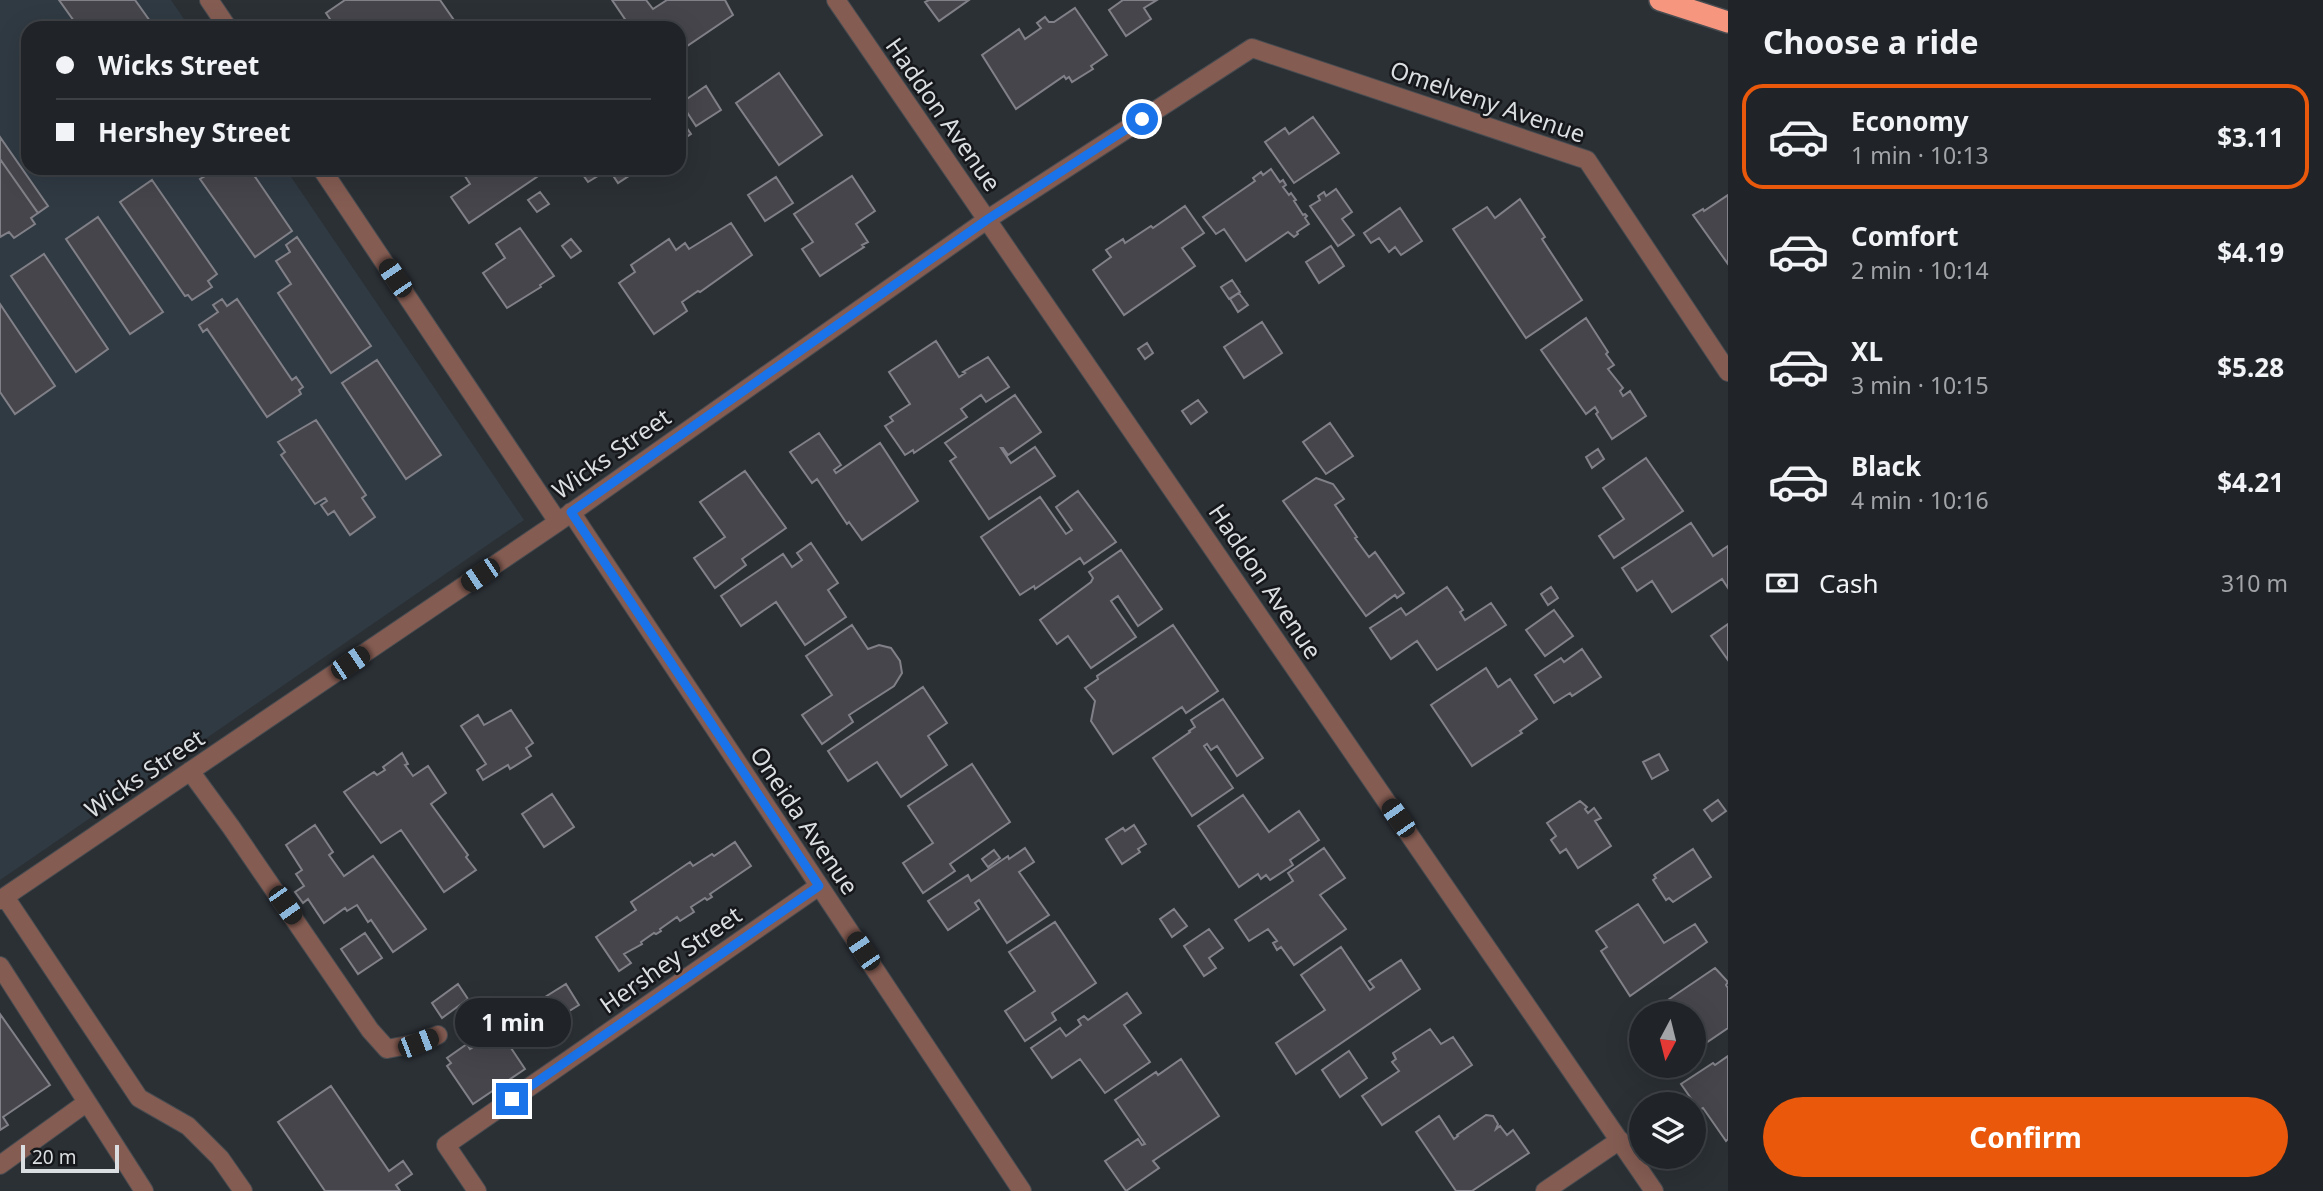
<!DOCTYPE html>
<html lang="en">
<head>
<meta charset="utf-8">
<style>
  :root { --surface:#202428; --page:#282c30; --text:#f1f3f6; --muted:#a2a4a8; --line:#3d4145; --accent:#ea580c }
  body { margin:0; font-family:"Noto Sans",sans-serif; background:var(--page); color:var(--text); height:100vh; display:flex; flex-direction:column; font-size:26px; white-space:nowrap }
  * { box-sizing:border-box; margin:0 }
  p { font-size:23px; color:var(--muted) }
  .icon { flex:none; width:38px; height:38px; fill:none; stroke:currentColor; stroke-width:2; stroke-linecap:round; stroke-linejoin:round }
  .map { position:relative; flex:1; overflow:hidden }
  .details { display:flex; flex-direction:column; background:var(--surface); width:595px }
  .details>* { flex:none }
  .guide { position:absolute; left:21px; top:21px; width:665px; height:154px; border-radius:21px; box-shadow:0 7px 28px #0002,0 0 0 2px var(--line); display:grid; align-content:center; height:154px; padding:0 35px; background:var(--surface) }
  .needle { width:46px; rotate:187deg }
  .buttons { position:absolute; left:1629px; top:1001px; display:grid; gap:14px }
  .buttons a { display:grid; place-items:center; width:77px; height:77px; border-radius:50%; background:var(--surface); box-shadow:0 7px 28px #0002,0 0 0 2px var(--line); font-size:35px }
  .scale { position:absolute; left:21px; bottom:18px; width:98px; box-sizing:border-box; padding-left:7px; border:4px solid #dbdee1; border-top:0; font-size:19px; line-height:24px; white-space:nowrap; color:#dbdee1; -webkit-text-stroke:5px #15171a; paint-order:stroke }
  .end { position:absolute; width:32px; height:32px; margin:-16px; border:9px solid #1a73e8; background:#fff; box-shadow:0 0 0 4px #fff }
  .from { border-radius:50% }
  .bubble { position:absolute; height:49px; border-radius:24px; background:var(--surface); box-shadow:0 7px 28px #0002,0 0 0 2px var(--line); font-size:23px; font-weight:700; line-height:49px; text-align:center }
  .car { position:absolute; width:21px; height:42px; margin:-21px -10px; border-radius:9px; box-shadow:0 0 5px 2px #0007; background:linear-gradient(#222 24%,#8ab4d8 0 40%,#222 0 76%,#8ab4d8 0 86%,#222 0) }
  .guide b { display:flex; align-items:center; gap:24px; height:66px; font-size:26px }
  .guide b+b { border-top:2px solid var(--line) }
  .guide i { width:18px; height:18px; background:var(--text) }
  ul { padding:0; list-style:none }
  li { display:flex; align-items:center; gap:21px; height:105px; margin:0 14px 10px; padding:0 21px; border:4px solid transparent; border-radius:21px }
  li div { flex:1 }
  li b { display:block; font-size:26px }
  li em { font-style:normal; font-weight:700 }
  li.selected { border-color:var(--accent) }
  li>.icon { width:63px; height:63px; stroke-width:1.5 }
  h2 { padding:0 35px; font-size:32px; line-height:84px }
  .pay { display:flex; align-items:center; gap:18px; height:77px; padding:0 35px; font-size:26px }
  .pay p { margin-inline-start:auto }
  .action { display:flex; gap:14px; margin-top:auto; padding:14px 35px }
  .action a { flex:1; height:80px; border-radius:42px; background:var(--accent); color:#fff; font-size:28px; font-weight:700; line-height:80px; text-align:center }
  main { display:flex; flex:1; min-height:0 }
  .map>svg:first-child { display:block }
</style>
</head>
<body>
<main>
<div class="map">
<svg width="1728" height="1191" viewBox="0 0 1728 1191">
  <rect width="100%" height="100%" fill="#2b3035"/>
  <path fill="#303a43" d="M0,0h171l19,28h-162v140h257l239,352 -524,360z"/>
  <path fill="#46454c" stroke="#818088" stroke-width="2" d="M59,0h76l20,28h-76z
    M345,0h95l16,23 -7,5h-71l-3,-5 -7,5h-32l-10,-15z
    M612,0h34l7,9 14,-9h58l8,15 -53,36 1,3 -2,1v-27h-48z
    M929,0h40l-30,21 -14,-19z
    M1123,0h34l-13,8 7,11 -25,17 -17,-26z
    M1075,8l32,47 -16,11 2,3 -21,13 -3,-5 -3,2 -2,-3 -48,33 -34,-54 37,-26 6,10 16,-11 -4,-5 8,-6 4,5h5z
    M779,73l43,62 -43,30 -43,-62z
    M706,86l15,24 -25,16 -15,-23z
    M679,117l12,17 -12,8z
    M1313,117l26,36 -45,30 -29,-41 20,-14 4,6z
    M0,137l48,69 -10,7 -38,-54z
    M0,159l38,54 -7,5 4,6 -21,14 -5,-6 -9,5z
    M202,168h47l43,63 -37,26 -55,-78 5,-3z
    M470,168h80l-81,55 -18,-26 19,-13 -7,-11z
    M578,168h26l2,3 -18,11z
    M608,168h33l-23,15z
    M1271,169l9,13 3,-2 3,5 -3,2 6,8 2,-2 5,7 -2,1 9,14 2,-1 2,2 -2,2 4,6 -12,8 1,2 -4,3 -6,-5 -42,29 -22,-32 -8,5 -13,-17 52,-36 -2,-3 8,-6 2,3z
    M852,176l23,35 -19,13 12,18 -6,3 2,2 -44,29 -18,-27 11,-7 -19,-28z
    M776,177l17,26 -28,18 -17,-26z
    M152,180l65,94 -9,7 4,6 -20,13 -4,-5 -3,1 -65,-94z
    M1336,189l16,23 -10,7 12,16 -16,11 -28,-40 10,-6 -2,-4 6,-4 2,4z
    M540,192l9,12 -12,8 -9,-12z
    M1728,195v69l-35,-49 10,-6 1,2z
    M1520,199l25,38 -3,2 40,61 -56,38 -73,-109 34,-22 8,11z
    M1185,206l19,27 -22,15 13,18 -71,49 -31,-45 18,-13 -5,-7 17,-11 2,4 26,-17 2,2z
    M1400,208l22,33 -21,14 -6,-8 -6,5 -10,-14 -8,5 -7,-10z
    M98,217l65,95 -33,22 -64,-95z
    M731,223l21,32 -52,37 -2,-1 -16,11 5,9 -33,23 -35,-51 16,-11 -4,-7 38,-26 7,11 9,-7 4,6z
    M520,228l34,48 -14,9 1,2 -34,21 -24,-35 22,-15 -9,-14z
    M297,237l74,109 -40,27 -53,-80 13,-9 -15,-23 14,-9 -4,-7z
    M571,239l10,12 -10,7 -9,-12z
    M1331,246l13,20 -25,17 -13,-21z
    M44,254l64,95 -32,23 -65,-96z
    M1232,280l8,12 -11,7 -8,-12z
    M1239,293l9,12 -10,7 -8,-13z
    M222,299l5,7 10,-7 55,81 4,-3 7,10 -4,3 2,4 -34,23 -60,-88 -4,3 -4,-7 19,-13 -5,-7z
    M0,304l55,82 -40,28 -15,-22z
    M1586,318l22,34 -2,2 8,11 -6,4 15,19 -3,3 3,5 7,-5 16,25 -34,23 -16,-25 2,-2 -3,-5 -9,7 -45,-64z
    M1262,322l20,31 -38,25 -20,-31z
    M936,341l23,36 6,-4 -2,-1 25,-15 21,30 -23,15 -5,-7 -20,14 6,8 -53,36 -1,-3 -8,5 -20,-29 8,-5 -3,-4 20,-13 -21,-32z
    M1147,343l6,10 -8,6 -7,-10z
    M377,360l64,95 -35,24 -64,-96z
    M1015,395l26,37 -33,23 -5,-7h-2l10,15 24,-16 20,29 -66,43 -39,-58 6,-4 -11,-14z
    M1198,400l9,12 -16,12 -9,-13z
    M316,420l50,75 -4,3 13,19 -25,18 -16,-24 -6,4 -7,-10 6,-4 -2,-3 -10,6 -34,-49 4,-3 -7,-10z
    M1330,423l23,33 -27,18 -23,-32z
    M819,433l22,32 -7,5 2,3 44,-30 38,58 -56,39 -13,-18 -2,2 -30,-45 -5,4 -22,-31z
    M1598,449l6,10 -12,9 -6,-11z
    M1646,458l37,53 -69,47 -15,-22 25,-17 -21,-31z
    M745,471l41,57 -44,31 4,6 -31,23 -21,-30 31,-21 -25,-35z
    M1316,478l17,6 11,15 -9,6 22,32 -2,1 14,19 6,-5 29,41 -7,5 -2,-3 -29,21 -83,-115z
    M1078,491l38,51 -32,22 -4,-6 -45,31 -1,-3 -14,9 -39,-58 59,-40 26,37 6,-4 -16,-23z
    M1691,523l22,33 15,-10v42l-6,-9 -50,33 -20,-31 -15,10 -15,-23z
    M811,543l27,40 -10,7 18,27 -41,28 -29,-43 -35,24 -20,-30 62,-42 9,13 10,-7 -5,-7z
    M1121,550l41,59 -24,17 -20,-30 -7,5 25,36 -45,31 -23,-32 -11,8 -17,-24 51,-38 2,-4 -4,-6z
    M1447,587l16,23 -3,2 5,8 26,-17 15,22 -69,45 -20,-29 -26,18 -21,-31 31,-20 5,7z
    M1551,587l7,11 -10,7 -7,-11z
    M1554,610l19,26 -28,20 -19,-26z
    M1728,624v36l-17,-24z
    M852,625l16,24 11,-4 12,3 9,13 2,12 -8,13 -45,29 4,7 -31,22 -20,-29 30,-20 -26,-39z
    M1173,625l45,66 -32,22 -4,-6 -69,47 -22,-33 4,-20 -10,-13 13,-9 -1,-3z
    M1582,649l19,28 -29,19 -2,-3 -16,10 -19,-28 26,-17 3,4z
    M1486,668l12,19 12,-8 27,40 -17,12 2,2 -50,33 -41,-61z
    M923,687l24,36 -19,13 19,29 -46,32 -24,-35 -29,19 -20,-30z
    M1223,699l40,59 -26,18 -20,-30 -6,4 -4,-6 -3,2 29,42 -41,28 -39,-58 37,-26 -1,-1 6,-4 -4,-7z
    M511,710l22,33 -7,5 5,8 -21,13 -2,-4 -25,15 -6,-10 9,-6 -25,-38 17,-11 6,10z
    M402,753l6,11 -3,1 8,11 15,-10 18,27 -15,11 37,51 -2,2 10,13 -32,22 -43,-62 -20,13 -37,-51 30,-20 3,3 8,-5 -2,-3z
    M1659,754l9,16 -16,9 -9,-17z
    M972,764l38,58 -60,42 5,7 -32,22 -20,-30 30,-20 -25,-37z
    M552,794l22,33 -30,20 -22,-33z
    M1243,795l26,37 30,-21 20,29 -29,20 3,5 -23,15 -4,-5 -5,4 -3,-5 -19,13 -41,-61z
    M1718,800l8,11 -14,10 -8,-11z
    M1580,801l7,6 -2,2 3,4 6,-5 7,10 -6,3 16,25 -33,22 -12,-19 -6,4 -9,-13 5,-4 -9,-13z
    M315,825l18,27 -4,3 15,21 29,-20 53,73 -33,23 -22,-32 -3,2 -11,-17 -10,6 -2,-3 -21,15 -16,-24 -5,4 -8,-11 9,-6 -8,-12 6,-4 -16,-25z
    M1134,825l12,19 -8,5 2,3 -18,12 -16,-25 17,-11 2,3z
    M735,842l16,24 -41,28 2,3 -5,3 -2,-2 -14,9 3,5 -14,9 -3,-4 -17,12 1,2 -5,3 -2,-1 -13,9 1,2 -18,10 7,9 -12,8 -23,-34 40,-27 -5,-8 59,-40 3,4 19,-12 2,2z
    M1025,848l9,14 -15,10 30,43 -42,28 -28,-43 -4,3 4,6 -31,21 -20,-29 40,-26 3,6 37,-25 1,3z
    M1324,848l21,30 -25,17 26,34 -52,36 -13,-18 -4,3 -4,-7 4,-2 -9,-12 -19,12 -14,-21 58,-39 -5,-8z
    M1693,849l18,28 -38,25 -4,-4 -3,2 -13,-20 3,-2 -2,-3z
    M994,850l6,8 -12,9 -6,-8z
    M1638,904l26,39 31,-19 12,18 -77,54 -29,-45 6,-4 -11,-16z
    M1174,909l13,17 -15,11 -12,-18z
    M1055,922l41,61 -44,30 4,7 -31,21 -20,-30 30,-20 -26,-39z
    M1209,929l14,19 -14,10 7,10 -12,8 -20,-30z
    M365,933l17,25 -24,16 -17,-25z
    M1341,947l29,43 4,-3 -5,-6 32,-21 19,29 -124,85 -20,-31 49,-33 -24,-35z
    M1715,968l13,14 -2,3 2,3v40l-34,23v-38h-35l-3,-5z
    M458,984l10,15 -26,19 -10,-15z
    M566,984l13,21 -21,13 -13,-21z
    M1127,993l14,20 -17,12 26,37 -45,31 -25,-34 -28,19 -21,-30 29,-20 6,8 15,-11 -3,-5 6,-4 4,4z
    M0,1014l50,71 -47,32 5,8 -8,5z
    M1430,1029l11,15 12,-7 19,28 -90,60 -20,-29 37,-25 -7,-9 4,-3 -3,-6z
    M499,1030l26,39 -52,35 -26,-38 4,-3 -4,-5 20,-14 3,5z
    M1349,1051l18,27 -27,19 -18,-27z
    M1728,1056v83l-2,2 -23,-33 -4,2 -18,-26 32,-21 2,2z
    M1181,1059l38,57 -66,45 6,7 -33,23 -21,-30 33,-22 4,6 3,-1 -30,-44 41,-28 2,3z
    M331,1086l58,85 14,-10 9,13 -16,11 4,6h-75l-47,-69z
    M1486,1115l7,1 5,8 -2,5 4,-3 7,9 6,-5 16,23 -57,38h-16l-40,-59 23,-16 15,23 4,-3 -1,-1z"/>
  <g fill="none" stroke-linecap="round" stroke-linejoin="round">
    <g stroke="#474c51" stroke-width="20">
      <path id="minor" d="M209,0l19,28
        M836,0l818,1191
        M321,168l237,354
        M571,512l451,679
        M190,771l41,56 139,203 17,19 31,-6 20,-8
        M5,897l134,201 49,28 32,32 23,33
        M0,900l558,-378 430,-303 264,-171 335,112 141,212
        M0,966l144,225
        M0,1165l86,-62
        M477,1191l-31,-46 373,-259
        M1545,1191l75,-51"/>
    </g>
    <g stroke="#474c51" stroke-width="24">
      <path id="highway" d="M1660,0l68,22"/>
    </g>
    <use href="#minor" stroke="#845c52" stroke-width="18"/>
    <use href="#highway" stroke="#f7967f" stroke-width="21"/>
  </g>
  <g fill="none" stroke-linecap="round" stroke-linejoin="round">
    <path stroke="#1a73e8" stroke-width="9" d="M512,1099l307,-213 -248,-374 417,-293 154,-100"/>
  </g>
  <g text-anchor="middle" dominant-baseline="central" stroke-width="5" stroke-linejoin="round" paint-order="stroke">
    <g font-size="24" fill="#dbdee1" stroke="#15171a">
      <text transform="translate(1488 101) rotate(19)">Omelveny Avenue</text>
      <text transform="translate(944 114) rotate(55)">Haddon Avenue</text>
      <text transform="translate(611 453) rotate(-35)">Wicks Street</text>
      <text transform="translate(1266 581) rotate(56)">Haddon Avenue</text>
      <text transform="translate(144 773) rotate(-34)">Wicks Street</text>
      <text transform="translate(805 820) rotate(56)">Oneida Avenue</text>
      <text transform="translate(670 959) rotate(-35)">Hershey Street</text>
    </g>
  </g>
</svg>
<div class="buttons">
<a><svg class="needle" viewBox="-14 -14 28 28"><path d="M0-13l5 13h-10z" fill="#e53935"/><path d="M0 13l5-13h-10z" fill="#a2a4a8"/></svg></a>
<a><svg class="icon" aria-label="layers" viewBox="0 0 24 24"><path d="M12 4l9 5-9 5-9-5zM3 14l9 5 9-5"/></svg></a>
</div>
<div class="scale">20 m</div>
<i class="end from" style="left:1142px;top:119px"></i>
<i class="end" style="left:512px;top:1099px"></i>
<div class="bubble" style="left:455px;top:998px;width:116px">1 min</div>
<i class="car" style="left:395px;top:278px;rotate:326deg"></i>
<i class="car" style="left:480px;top:575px;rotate:236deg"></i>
<i class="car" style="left:350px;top:663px;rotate:56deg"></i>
<i class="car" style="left:1398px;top:818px;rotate:325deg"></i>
<i class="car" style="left:285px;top:905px;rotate:145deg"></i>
<i class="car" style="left:863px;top:951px;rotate:326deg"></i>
<i class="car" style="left:418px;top:1043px;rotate:69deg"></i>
<div class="guide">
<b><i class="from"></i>Wicks Street</b>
<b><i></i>Hershey Street</b>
</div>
</div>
<section class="details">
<h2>Choose a ride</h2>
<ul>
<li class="selected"><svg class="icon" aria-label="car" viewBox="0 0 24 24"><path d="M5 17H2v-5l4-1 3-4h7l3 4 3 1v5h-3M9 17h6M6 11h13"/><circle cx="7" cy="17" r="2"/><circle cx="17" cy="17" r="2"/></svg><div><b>Economy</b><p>1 min · 10:13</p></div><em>$3.11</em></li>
<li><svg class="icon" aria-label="car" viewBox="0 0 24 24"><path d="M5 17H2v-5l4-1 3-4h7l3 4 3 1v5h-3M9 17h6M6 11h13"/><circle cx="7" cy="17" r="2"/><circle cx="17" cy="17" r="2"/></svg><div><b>Comfort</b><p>2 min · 10:14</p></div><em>$4.19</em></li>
<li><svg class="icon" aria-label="car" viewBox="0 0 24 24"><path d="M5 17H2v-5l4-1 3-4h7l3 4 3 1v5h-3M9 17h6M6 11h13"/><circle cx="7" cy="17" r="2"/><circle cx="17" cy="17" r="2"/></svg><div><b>XL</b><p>3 min · 10:15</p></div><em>$5.28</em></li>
<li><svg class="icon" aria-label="car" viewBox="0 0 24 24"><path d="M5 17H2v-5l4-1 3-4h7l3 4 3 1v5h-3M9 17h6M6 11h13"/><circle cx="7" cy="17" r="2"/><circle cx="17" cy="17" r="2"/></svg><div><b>Black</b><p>4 min · 10:16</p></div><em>$4.21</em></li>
</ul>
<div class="pay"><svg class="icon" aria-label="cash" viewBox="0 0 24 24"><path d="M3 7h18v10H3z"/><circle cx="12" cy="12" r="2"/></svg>Cash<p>310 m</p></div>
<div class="action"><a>Confirm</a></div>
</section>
</main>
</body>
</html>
